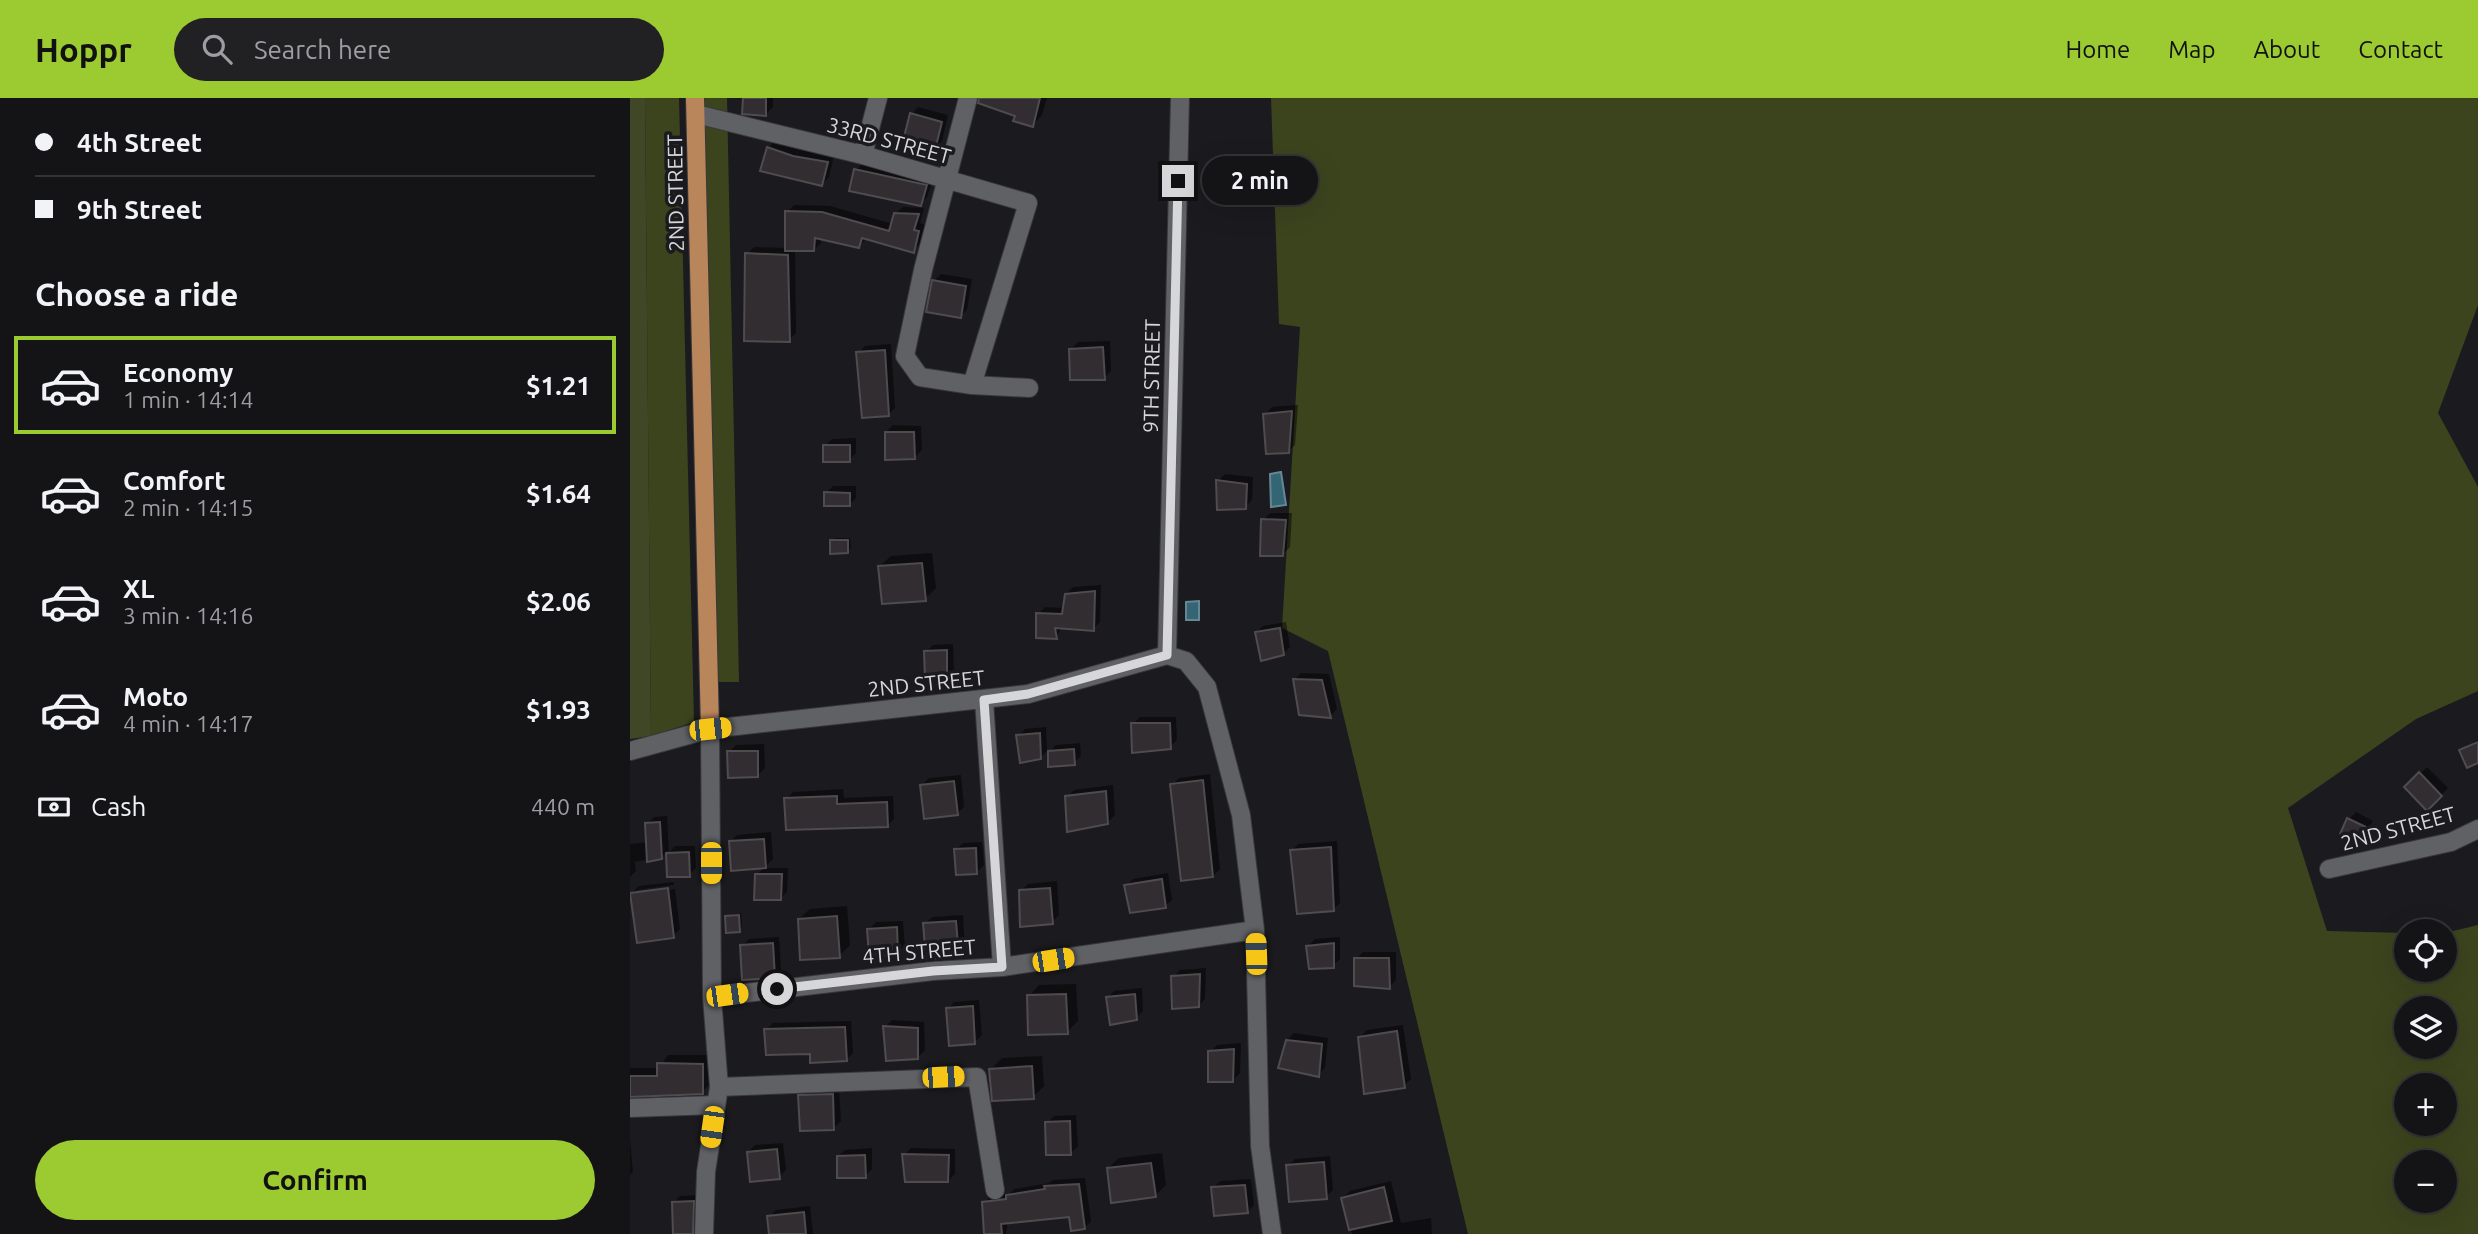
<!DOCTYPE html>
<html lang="en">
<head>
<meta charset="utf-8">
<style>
  :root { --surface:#141417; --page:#212124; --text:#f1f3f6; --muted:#9d9ea1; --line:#333336; --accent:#9cca31 }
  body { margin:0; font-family:Ubuntu,sans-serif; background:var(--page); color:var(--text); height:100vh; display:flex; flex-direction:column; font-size:26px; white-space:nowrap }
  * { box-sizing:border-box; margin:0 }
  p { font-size:23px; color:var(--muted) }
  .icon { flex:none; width:38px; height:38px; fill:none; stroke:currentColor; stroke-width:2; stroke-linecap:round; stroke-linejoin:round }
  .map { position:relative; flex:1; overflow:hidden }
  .side { display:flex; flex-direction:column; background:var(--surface); width:630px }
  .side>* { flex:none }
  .guide { display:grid; align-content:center; height:154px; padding:0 35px; background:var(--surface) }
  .tools { position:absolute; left:1764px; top:821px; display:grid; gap:14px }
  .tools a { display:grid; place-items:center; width:63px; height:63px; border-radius:50%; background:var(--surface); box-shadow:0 7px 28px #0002,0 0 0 2px var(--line); font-size:35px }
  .end { position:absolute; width:32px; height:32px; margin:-16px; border:9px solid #d7d7da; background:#111; box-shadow:0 0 0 4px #111 }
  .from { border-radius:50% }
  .bubble { position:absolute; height:49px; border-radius:24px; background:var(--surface); box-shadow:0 7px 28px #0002,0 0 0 2px var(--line); font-size:23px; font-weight:600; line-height:49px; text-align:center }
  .car { position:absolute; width:21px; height:42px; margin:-21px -10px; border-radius:9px; box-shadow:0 0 5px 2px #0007; background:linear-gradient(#f5c518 24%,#345 0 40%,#f5c518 0 76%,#345 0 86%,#f5c518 0) }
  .guide b { display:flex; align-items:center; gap:24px; height:66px; font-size:26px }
  .guide b+b { border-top:2px solid var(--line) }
  .guide i { width:18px; height:18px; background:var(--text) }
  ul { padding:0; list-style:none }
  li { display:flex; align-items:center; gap:21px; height:98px; margin:0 14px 10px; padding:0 21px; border:4px solid transparent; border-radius:0px }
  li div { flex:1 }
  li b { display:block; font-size:26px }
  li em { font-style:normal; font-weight:600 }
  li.on { border-color:var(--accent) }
  li>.icon { width:63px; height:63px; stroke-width:1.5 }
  h2 { padding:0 35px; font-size:32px; line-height:84px }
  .pay { display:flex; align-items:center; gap:18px; height:77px; padding:0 35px; font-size:26px }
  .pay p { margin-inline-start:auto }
  .cta { display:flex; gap:14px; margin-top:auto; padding:14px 35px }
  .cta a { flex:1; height:80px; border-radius:42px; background:var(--accent); color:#111; font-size:28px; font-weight:600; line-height:80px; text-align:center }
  header { display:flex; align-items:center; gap:42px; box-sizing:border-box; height:98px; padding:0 35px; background:var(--accent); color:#111 }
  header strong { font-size:33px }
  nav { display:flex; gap:38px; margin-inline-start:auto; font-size:24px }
  .search { width:490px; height:63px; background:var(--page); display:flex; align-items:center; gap:18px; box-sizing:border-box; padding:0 24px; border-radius:38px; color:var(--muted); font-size:26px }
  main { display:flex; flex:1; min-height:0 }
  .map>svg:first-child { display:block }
</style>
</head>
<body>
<header>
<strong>Hoppr</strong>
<div class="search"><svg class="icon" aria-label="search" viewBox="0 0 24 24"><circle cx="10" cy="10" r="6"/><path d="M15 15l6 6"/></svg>Search here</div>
<nav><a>Home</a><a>Map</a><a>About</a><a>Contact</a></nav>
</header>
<main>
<section class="side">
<div class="guide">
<b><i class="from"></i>4th Street</b>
<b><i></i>9th Street</b>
</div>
<h2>Choose a ride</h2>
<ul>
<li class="on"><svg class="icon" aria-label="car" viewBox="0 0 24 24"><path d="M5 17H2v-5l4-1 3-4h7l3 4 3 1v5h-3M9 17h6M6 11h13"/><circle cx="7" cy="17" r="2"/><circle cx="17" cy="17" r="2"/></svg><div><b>Economy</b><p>1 min · 14:14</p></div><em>$1.21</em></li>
<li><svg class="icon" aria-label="car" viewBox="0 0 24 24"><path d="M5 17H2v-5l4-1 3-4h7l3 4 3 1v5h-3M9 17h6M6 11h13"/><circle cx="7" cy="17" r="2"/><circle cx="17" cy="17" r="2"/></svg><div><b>Comfort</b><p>2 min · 14:15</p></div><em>$1.64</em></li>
<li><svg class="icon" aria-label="car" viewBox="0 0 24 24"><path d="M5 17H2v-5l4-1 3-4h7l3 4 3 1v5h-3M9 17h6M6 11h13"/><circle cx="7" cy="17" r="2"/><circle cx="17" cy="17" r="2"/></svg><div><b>XL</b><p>3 min · 14:16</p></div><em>$2.06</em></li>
<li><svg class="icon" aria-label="car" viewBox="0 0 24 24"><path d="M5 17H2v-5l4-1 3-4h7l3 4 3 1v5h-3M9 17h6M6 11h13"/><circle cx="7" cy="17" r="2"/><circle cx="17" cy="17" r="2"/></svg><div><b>Moto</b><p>4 min · 14:17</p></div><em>$1.93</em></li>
</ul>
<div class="pay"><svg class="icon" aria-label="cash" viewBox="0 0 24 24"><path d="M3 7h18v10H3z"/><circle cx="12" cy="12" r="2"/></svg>Cash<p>440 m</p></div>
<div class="cta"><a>Confirm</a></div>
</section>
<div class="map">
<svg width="1848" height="1136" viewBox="0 0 1848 1136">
  <rect width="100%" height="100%" fill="#1b1b1f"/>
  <path fill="#3f4727" d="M0,0h15l6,638 -21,3z"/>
  <path fill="#3c441e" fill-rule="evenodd" d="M15,0h34l15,624 -43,14z
    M74,0h23l12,584h-21z
    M641,0h1207v207l-40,108 40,74v204l-62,28 -128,89 39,123 79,2v37h39v-37l33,-8v309h-1010l-140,-583 -46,-23 18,-301 -21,-3zM1815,910v38h-39v-38zM1776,987h39v39h-39zM1776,1064h39v38h-39z"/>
  <path fill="#336575" stroke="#648793" stroke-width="2" d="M651,374l5,33 -15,2 -1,-33z
    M569,503v19h-13v-18z"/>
  <path fill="#0007" d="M115,0h28v9l-7,7z
    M353,0h64l-5,17 -9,10z
    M288,9l30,8 -6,26 -7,7 -23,-34z
    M145,43l25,9 34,6 -5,21 -7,7 -54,-36z
    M233,65l70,16 -6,18 -7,7 -64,-34z
    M164,107l36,1 63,18 2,-10 8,-7 21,1 -4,15 5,2 -5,19 -7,7 -46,-13 -8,8 -38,-8v5l-7,7 -19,-1 1,84 -7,7 -42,-86 7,-7 33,1v-36z
    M311,176l31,5 -5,31 -7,6 -26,-35z
    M480,243l1,30 -7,7 -33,-29 7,-7z
    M261,246l4,64 -7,7 -30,-62 7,-7z
    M668,307l-3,40 -7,7 -23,-38 7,-7z
    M263,327l28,1 1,24 -7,7 -29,-25z
    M226,340v15l-7,7 -24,-14 7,-7z
    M595,376l28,3 -1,23 -7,7 -27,-26z
    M203,388h23v12l-7,7 -23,-12z
    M640,415h22l-2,34 -7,7 -20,-34z
    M205,440h15l1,10 -3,3 -16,-10z
    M302,455l4,35 -11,11 -45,-33 11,-10z
    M471,487l-1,37 -7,7 -31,-2 -6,11 -18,-24 7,-7 20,1 1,-14 7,-7z
    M656,524l4,25 -7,7 -27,-21 7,-7z
    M323,546l1,25 -7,7 -21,-24 7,-7z
    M671,575l28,1 8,35 -7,7 -35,-37z
    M510,619h36l1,23 -7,7 -37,-23z
    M416,629l1,24 -7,7 -22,-22 7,-7z
    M1848,642v21l-17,-10z
    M450,645l1,13 -7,7 -25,-11 7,-7z
    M134,646l1,24 -7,7 -29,-23 7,-7z
    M1797,669l21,21 -21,21 -21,-22z
    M580,676l10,95 -7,7 -41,-91 7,-7z
    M331,677l3,32 -7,7 -35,-29 7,-7z
    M483,687l2,30 -7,7 -41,-25 7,-7z
    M213,691l1,9 49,-2 1,23 -7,7 -101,-27 7,-7z
    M1726,714l17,9 -14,20 -10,-22z
    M37,718l2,37 6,-7h20l1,22 -7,7h-21v-24l-7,6 -26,5 1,9 -6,6v-33l18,-2 -1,-18 7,-7z
    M141,734l2,27 -9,9h24l-1,24 -7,7 -23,-24 8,-9 -35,-24 7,-7z
    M707,743l3,62 -7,7 -41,-59 6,-7z
    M352,744l2,23 -7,7 -21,-22 7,-7z
    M538,775l4,27 -7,6 -39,-20 7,-7z
    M427,783l2,34 -7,7 -31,-31 7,-7z
    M44,784v3l-37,5v4l38,-5 5,40 -7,7 -41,-43 7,-7z
    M217,808l3,39 -11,11 -40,-37 11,-10z
    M111,815l1,14 -3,3 -12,-13z
    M333,817l2,33 -7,7 -33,-31 7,-7z
    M273,823l2,25 -7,7 -29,-24 7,-7z
    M149,839l2,32 -7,7 -32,-30 7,-7z
    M710,839v22l-7,7 -25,-20 7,-7z
    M733,854h33v28l-7,7 -33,-28z
    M576,870l-1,31 -7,7 -25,-29 7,-7z
    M446,886l2,37 -11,11 -38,-36 10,-11z
    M512,890l1,23 -7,7 -28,-20 6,-7z
    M349,902l3,35 -7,7 -27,-33 6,-7z
    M262,922l32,2 1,28 -7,7 -33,-30z
    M221,923l2,32 -7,7 -34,-8 -46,-22 7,-7z
    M773,927l8,54 -7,7 -44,-49 7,-7z
    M664,935l34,5 -3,30 -7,7 -31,-35z
    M611,945l-1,30 -7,7 -23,-28 7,-7z
    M38,957h43v28l-9,9 -72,5v-29h29z
    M412,958l2,30 -11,11 -42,-28 11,-11z
    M209,990l2,33 -7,7 -35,-32 7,-7z
    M446,1017l2,31 -7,7 -24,-30 7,-7z
    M0,1041l3,33 -3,3z
    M153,1045l3,27 -7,7 -31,-25 7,-7z
    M242,1050v21l-7,7 -27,-20 7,-6z
    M281,1050l44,1v25l-7,7 -44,-26z
    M532,1055l4,32 -11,11 -47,-28 11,-10z
    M700,1058l3,34 -7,7 -38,-31 7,-7z
    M455,1080l6,43 -6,7 -15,-13 -62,6 -2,13h-20l-2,-31 7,-7 19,-2 4,-5 35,-6 4,-3z
    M621,1081l3,26 -7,7 -34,-24 7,-7z
    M761,1083l10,42 30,-5 1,16h-80l-9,-36 7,-7z
    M70,1097l4,39h-29l-2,-31 7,-7z
    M180,1108l3,28h-42l-2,-17 7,-7z"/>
  <path fill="#312d30" stroke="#4f4b4e" stroke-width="2" d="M113,0h23v18l-24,-2z
    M349,0h61l-7,29 -20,-6 2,-5 -37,-13z
    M280,15l32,9 -7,28 -32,-9z
    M137,49l26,9 35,6 -6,24 -62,-15z
    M224,71l73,16 -6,21 -72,-15z
    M155,113l37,1 67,19 5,-18 25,1 -5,16 5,1 -5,22 -52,-15 -3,10 -44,-10 -1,13h-29z
    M115,155l43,2 2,87 -46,-1z
    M302,182l34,6 -5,32 -35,-6z
    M473,249l2,33h-35l-1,-31z
    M255,252l4,66 -27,2 -6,-66z
    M662,313l-3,42 -23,1 -3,-40z
    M255,334h29l1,27 -30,1z
    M193,347h27v17h-27z
    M586,382l31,4 -1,25 -29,1z
    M194,394l26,1v13h-26z
    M631,421l25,1 -3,36h-23z
    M200,442h18v13l-18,1z
    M292,465l4,38 -44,3 -4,-38z
    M465,493l-1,40 -39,-3 2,11 -21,-1v-25l26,1 3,-20z
    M650,530l4,27 -23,6 -6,-29z
    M317,552v27l-22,2 -1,-28z
    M663,581l29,1 9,38 -32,-3z
    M501,625h39l1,26 -39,4z
    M410,635l1,26 -21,4 -4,-28z
    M1848,644v21l-11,5 -8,-18z
    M444,651l1,16 -27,2v-16z
    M97,653h31v26l-30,1z
    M1789,674l23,24 -15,15 -23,-24z
    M573,682l10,97 -32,4 -11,-97z
    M324,683l4,34 -34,4 -4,-34z
    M476,693l2,33 -41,8 -2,-36z
    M207,698v8l50,-2 1,25 -102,3 -2,-32z
    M1717,720l21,10 -8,15 -20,-9z
    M30,724l2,37 -15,3 -2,-39z
    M134,741l2,29 -35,3 -2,-30z
    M701,749l3,64 -37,3 -7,-64z
    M346,750l1,26 -21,1 -2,-26z
    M59,754l1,25h-23l-1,-24z
    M125,776h27l-1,26h-27z
    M532,781l4,29 -36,5 -6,-28z
    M38,790l6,50 -37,5 -7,-50z
    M420,790l3,36 -33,3 -1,-37z
    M109,817l1,17 -14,1 -1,-17z
    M207,818l3,42 -40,2 -2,-41z
    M326,823l3,36 -33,2 -3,-36z
    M267,829l1,28 -29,1 -2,-27z
    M143,845l2,35 -33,2 -2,-35z
    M704,845v25l-25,1 -3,-23z
    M724,860h35l1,31 -36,-3z
    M570,876l-1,33 -27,2 -1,-33z
    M436,896l2,40 -40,1 -1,-40z
    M505,896l2,26 -27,5 -4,-28z
    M343,908l2,38 -26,2 -3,-38z
    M253,928l35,2v31l-32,2z
    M215,929l2,34 -37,2v-9l-44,1 -2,-26z
    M767,933l8,57 -41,6 -6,-57z
    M656,942l36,4 -3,33 -41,-9z
    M604,951l-1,33h-25v-31z
    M27,965l46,1v30l-73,3v-21h27z
    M402,968l2,33 -42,2 -3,-32z
    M203,996l1,36 -34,1 -2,-36z
    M440,1023l1,34h-25l-1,-33z
    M147,1051l3,30 -30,3 -3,-30z
    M272,1056l47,1 -1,27h-43z
    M235,1057l1,23h-29v-22z
    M694,1064l3,37 -38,3 -3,-37z
    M521,1065l5,34 -45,6 -4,-35z
    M449,1086l6,45 -14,2 -2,-14 -68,7 1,10h-18l-2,-32 24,-3v-4l39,-6 -1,-3z
    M615,1087l3,28 -34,3 -3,-29z
    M754,1089l8,34 -43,9 -8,-32z
    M64,1103l-1,33h-20l-1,-32z
    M174,1114l2,22h-37l-2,-18z"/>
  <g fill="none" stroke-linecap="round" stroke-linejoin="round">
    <g stroke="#38383b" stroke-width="20">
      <path id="minor" d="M338,0l-45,172 -18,86 15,21 52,8 57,3
        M66,16l167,41 165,48 -56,182
        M233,57l15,-57
        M537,557l13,-557
        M354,602l18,267
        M0,653l80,-22 318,-35 139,-39 19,6 21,26 34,128 14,115 5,216 12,88
        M1699,771l122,-27 27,-13
        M82,899l221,-26 69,-4 253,-37
        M89,989l258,-10 18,113
        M0,1010l85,-3
        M74,1136l2,-62 13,-85 -7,-90 -2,-268"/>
    </g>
    <g stroke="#38383b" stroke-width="20">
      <path id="major" d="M65,0l15,631"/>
    </g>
    <use href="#minor" stroke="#606165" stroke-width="18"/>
    <use href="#major" stroke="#b9855b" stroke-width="18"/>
  </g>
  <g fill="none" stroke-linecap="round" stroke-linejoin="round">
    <path stroke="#d7d7da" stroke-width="9" d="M147,891l156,-18 69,-4 -18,-267 44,-6 139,-39 11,-474"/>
  </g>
  <g text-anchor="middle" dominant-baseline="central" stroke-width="7" stroke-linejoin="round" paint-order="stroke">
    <g font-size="21" fill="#d7d7da" stroke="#1b1b1f">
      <text transform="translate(259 42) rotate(15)">33RD STREET</text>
      <text transform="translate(45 95) rotate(-91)">2ND STREET</text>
      <text transform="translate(521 278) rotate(-89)">9TH STREET</text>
      <text transform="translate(296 585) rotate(-6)">2ND STREET</text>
      <text transform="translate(1768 730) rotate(-15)">2ND STREET</text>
      <text transform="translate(289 853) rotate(-5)">4TH STREET</text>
    </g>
  </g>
</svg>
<div class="tools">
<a><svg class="icon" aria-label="locate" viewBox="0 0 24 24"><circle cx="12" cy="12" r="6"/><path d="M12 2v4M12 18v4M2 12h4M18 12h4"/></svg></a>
<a><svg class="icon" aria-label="layers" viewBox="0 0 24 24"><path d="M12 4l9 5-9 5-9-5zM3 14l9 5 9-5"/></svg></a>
<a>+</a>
<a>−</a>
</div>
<i class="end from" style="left:147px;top:891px"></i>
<i class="end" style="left:548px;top:83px"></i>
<div class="bubble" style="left:572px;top:58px;width:116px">2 min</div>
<i class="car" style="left:80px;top:631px;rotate:84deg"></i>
<i class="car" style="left:81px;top:765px;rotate:180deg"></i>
<i class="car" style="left:626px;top:856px;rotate:358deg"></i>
<i class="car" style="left:423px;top:862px;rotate:81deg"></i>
<i class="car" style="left:97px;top:897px;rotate:82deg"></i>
<i class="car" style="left:313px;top:979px;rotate:87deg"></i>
<i class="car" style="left:82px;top:1029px;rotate:188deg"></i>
</div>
</main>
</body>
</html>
